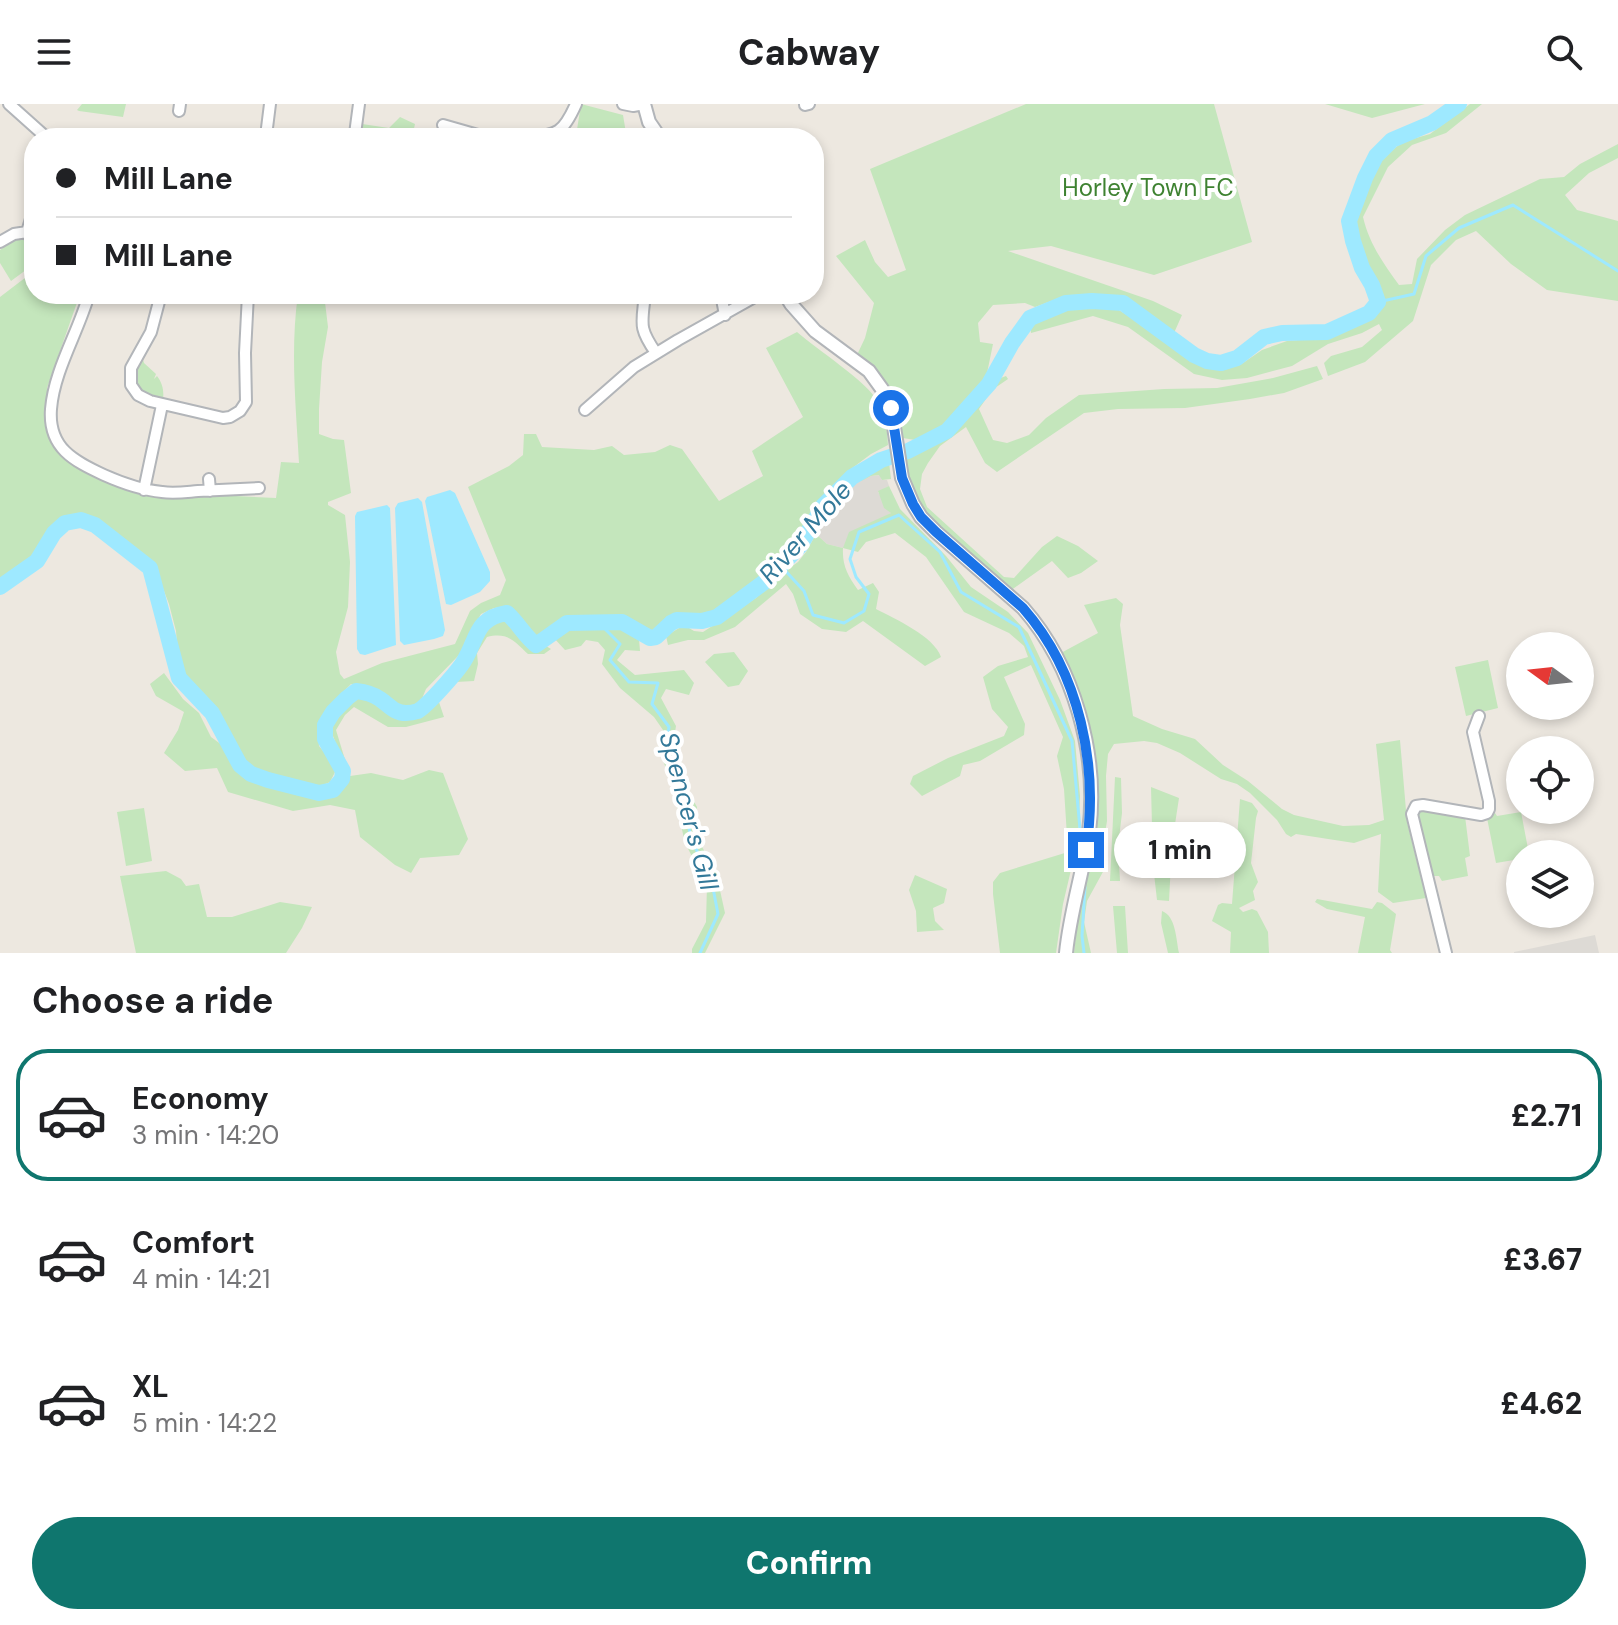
<!DOCTYPE html>
<html lang="en">
<head>
<meta charset="utf-8">
<style>
  :root { --surface:#fff; --page:#f6f6f6; --text:#202124; --muted:#757577; --line:#e0e0e0; --accent:#0f766e }
  body { margin:0; font-family:"DM Sans",sans-serif; background:var(--page); color:var(--text); height:100vh; display:flex; flex-direction:column; font-size:30px; white-space:nowrap }
  * { box-sizing:border-box; margin:0 }
  p { font-size:26px; color:var(--muted) }
  .icon { flex:none; width:44px; height:44px; fill:none; stroke:currentColor; stroke-width:2; stroke-linecap:round; stroke-linejoin:round }
  .map { position:relative; height:849px; overflow:hidden }
  .panel { display:flex; flex-direction:column; background:var(--surface); flex:1 }
  .panel>* { flex:none }
  .banner { position:absolute; left:24px; top:24px; width:800px; height:176px; border-radius:32px; box-shadow:0 4px 12px #0003; display:grid; align-content:center; height:176px; padding:0 32px; background:var(--surface) }
  .needle { width:52px; rotate:285deg }
  .buttons { position:absolute; left:1506px; top:528px; display:grid; gap:16px }
  .buttons a { display:grid; place-items:center; width:88px; height:88px; border-radius:50%; background:var(--surface); box-shadow:0 4px 12px #0003; font-size:40px }
  .end { position:absolute; width:36px; height:36px; margin:-18px; border:10px solid #1a73e8; background:#fff; box-shadow:0 0 0 4px #fff }
  .from { border-radius:50% }
  .bubble { position:absolute; height:56px; border-radius:28px; background:var(--surface); box-shadow:0 4px 12px #0003; font-size:26px; font-weight:800; line-height:56px; text-align:center }
  .banner b { display:flex; align-items:center; gap:28px; height:76px; font-size:30px }
  .banner b+b { border-top:2px solid var(--line) }
  .banner i { width:20px; height:20px; background:var(--text) }
  ul { padding:0; list-style:none }
  li { display:flex; align-items:center; gap:24px; height:132px; margin:0 16px 12px; padding:0 16px; border:4px solid transparent; border-radius:32px }
  li div { flex:1 }
  li b { display:block; font-size:30px }
  li em { font-style:normal; font-weight:800 }
  li.active { border-color:var(--accent) }
  li>.icon { width:72px; height:72px; stroke-width:1.5 }
  h2 { padding:0 32px; font-size:36px; line-height:96px }
  .action { display:flex; gap:16px; margin-top:auto; padding:16px 32px }
  .action a { flex:1; height:92px; border-radius:48px; background:var(--accent); color:#fff; font-size:32px; font-weight:800; line-height:92px; text-align:center }
  header { display:flex; justify-content:space-between; align-items:center; height:104px; padding:0 32px; background:var(--surface); font-size:36px; font-weight:800 }
  .map>svg:first-child { display:block }
</style>
</head>
<body>
<header><svg class="icon" aria-label="menu" viewBox="0 0 24 24"><path d="M4 6h16M4 12h16M4 18h16"/></svg>Cabway<svg class="icon" aria-label="search" viewBox="0 0 24 24"><circle cx="10" cy="10" r="6"/><path d="M15 15l6 6"/></svg></header>
<div class="map">
<svg width="1618" height="849" viewBox="0 0 1618 849">
  <rect width="100%" height="100%" fill="#ede8e0"/>
  <path fill="#dddad5" d="M880,371l2,5h5l2,6 -11,6 13,21 -19,10 -29,25 -16,-4 -11,-10 6,-13 17,-22 20,-21 3,2 9,-4z
    M1595,831l4,18h-85v-1z"/>
  <path fill="#c4e6bc" d="M82,0h44l-3,13 -44,-6 -2,-1z
    M581,0l42,11 3,18 -50,3z
    M1026,0h188l38,138 -98,33 -103,-29 -43,5 145,50 29,14 -8,18 -31,-22 -24,-13 -54,-2 -30,11 -10,-4 -32,2 -15,18 2,19 13,2 -7,34 -38,45 -33,17 -18,-3v-37l-15,-20 -26,-23 9,-19 9,-35 -38,-47 29,-16 10,22 13,15 18,-7 -36,-101z
    M1325,0h100l-53,14z
    M1470,0h12l-36,29 -34,12 -24,22 -25,50c6,26 20,46 36,68l13,-1 5,-25 28,-29 20,-15 75,-36 24,-2 16,-13 38,-20v14l-29,15 -24,22 12,15 41,11v80l-71,-11 -36,-26 -35,-33 -20,9 -25,25 -18,56 -48,41 -37,14 -4,-13 7,-7 31,-9 20,-17 -3,-6 -17,9 -34,11 -36,22 -45,12 -25,2 -28,-6 -66,-47 -35,-11 -62,17 -1,-11 28,-12 27,-5 32,4 50,30 32,24 21,6 23,-6 19,-13 25,-9 38,-3 36,-14 19,-14v-15l-22,-58 -2,-19 13,-34 12,-24 21,-18 28,-8z
    M400,13l15,7 -3,14h-70l6,-3 14,1v-12l27,4z
    M17,134l6,1 11,16v9l-23,17 -11,-18v-13z
    M34,167v23h46l-33,94 1,47 15,22 23,14 59,25 71,-1 60,3 5,-36 18,1c-3,-55 -9,-113 -1,-169h26l4,33 -6,35 -3,47v25l14,5 11,1 7,53 -23,9v3l17,10 5,47 -2,45 -12,45 4,22 4,5 38,-16 73,-19 15,-33 11,-8 19,-8 6,-15 -38,-93 41,-21 14,-11 1,-21h12l6,13 52,3 18,-4 12,9 31,-3 15,-7 12,4 37,52 44,-25 -11,-25 51,-34 -37,-69 31,-16c19,17 71,50 81,70 8,14 9,29 10,43l-17,9 -20,15 -22,21 -15,21 -11,25 -13,11 -23,26 -21,18 -29,23 -20,4 -18,-2 -10,4 -16,12c-12,-2 -19,-10 -29,-13 -13,-4 -45,-4 -57,0 -10,3 -19,12 -26,19l-10,-1 -17,-23 -8,-7 -12,1 -13,6 -15,26 -6,14 -34,35 -5,12 -9,7h-17c-14,-13 -26,-19 -44,-24l-14,14 -19,29 1,19 9,11 7,15 -5,10 -9,4 -20,-2 -39,-10 -18,-11 -33,-57 -29,-30 -4,-17 -2,-28 -7,-27 -15,-39 -62,-47 -15,-3 -16,4 -12,13 -14,25 -8,3 -27,20v-283z
    M142,252l2,7 12,11 -2,5 3,-3c6,8 7,15 6,24 -27,-8 -33,-16 -21,-44z
    M1317,262l6,13 -39,14 -34,6 -65,9 -67,1 -34,4 -87,59 -12,-9 -19,-36 -26,19 -12,17 -6,11 -2,15 7,18 77,70 10,1 28,-31 15,-11 21,10 20,15 -17,12 -13,5 -16,-17 -42,30 -74,-61 -27,-41 -4,-30 33,-20 24,-18 36,-42 8,-3 2,3 -16,11 -13,19 14,31 14,3 22,-8 17,-17 33,-23 85,-6 53,-1 56,-10z
    M889,358l2,17 -9,1 -3,-5 -8,1 -10,5 -2,-3 10,-7z
    M889,382l11,23 46,47 25,31 37,25 20,21 32,67 15,41 5,55 -2,44 -15,64 -7,49h-56l-7,-59v-12l7,-9 68,-21 -4,-63 -7,-33 6,-19 -32,-72 -27,12 21,47 -1,11 -44,26 -17,4 -3,11 -38,20 -12,-12 3,-8 35,-18 56,-22 4,-9 -16,-18 -9,-32 15,-11 30,-9 -4,-11 -15,-13 -45,-21 -38,-55 -31,-24 -29,9 -8,10 -15,-4c-1,18 5,28 15,42l15,-7 6,9 -3,17c19,10 58,27 65,48l-16,9 -62,-45 -17,11 -24,-3 -22,-15 -7,-20 -7,-10 -51,43 -31,13h-16l-20,5 -2,-9 18,-11 10,6 9,1 53,-34 24,-23 18,-13 8,-10 10,-18 11,10 16,4 6,-16 42,-19 -7,-5 -6,-17z
    M1116,494l7,6 -3,21 13,91 29,13 33,10 28,26 25,16 34,28 12,6 49,11 26,-1 15,-5 -8,-76 24,-4 7,82 19,76 -33,5 -15,-11 3,-58 -27,9 -58,-9 -5,3 -5,-3 -9,-14 -27,-27 -13,-9 -16,-5 -41,-26 -23,-10 -13,-2 -30,3 -6,10 -2,22 1,45 -4,24 1,25 -17,31 -3,21 7,31h-17l5,-47 17,-119 -37,-133 39,-21 -14,-28z
    M506,514l10,7 6,14 11,10 13,-3 5,3 -7,5h-16c-14,-13 -20,-22 -41,-17l-10,16 1,11 -4,17 -18,1v-6l14,-14 4,-14 6,-15 12,-13z
    M591,523l30,1 18,11 1,12 -15,-1 -8,10 18,15 49,-5 10,13 -5,12 -23,-6 -5,9 15,28 -3,18 8,16 6,29 10,18 -1,29 20,36 9,41 -20,40h-13v-4l14,-27 1,-37 -22,-42 -14,-63 -13,-31 5,-19 -9,-13 -34,-29 -18,-24 3,-14 -7,-8 -12,-2 -5,6 -16,4 -12,-13 11,-8z
    M734,548l14,19 -9,14 -11,2 -23,-25 9,-8z
    M1488,556l10,48 -32,8 -11,-49z
    M164,569l19,26 16,14 12,24 11,8 15,27 30,11 50,13 21,-2 11,-16 -16,-42 -1,-10 15,-20 13,-9 16,4 12,12 15,5 19,-4 15,-18 7,21 -38,10h-18l-34,-20 -9,8 -9,15 14,46 21,-3 32,7 26,-10 14,3 25,66 -9,16 -39,3 -9,15 -16,-8 -35,-28 -5,-27 -25,-5 -37,6 -65,-19 -11,-24 -32,3 -21,-18 14,-23 6,-18 -28,-16 -6,-12z
    M1115,673l6,1 1,35 -4,34 2,34h-10z
    M1151,683l28,11 -7,46 -3,57 -12,-1 -4,-35z
    M1240,695l12,4 6,8 -2,7 -5,45 7,19 -5,9 2,9 -16,8 4,4 9,-3 5,2 11,21 1,21h-39l1,-21 -19,-11 6,-16 4,-2 10,1z
    M144,704l8,53 -26,5 -9,-54z
    M1421,706l44,6 5,40 -5,2 3,18 -26,5 -3,-5h-6l-15,-63z
    M1521,708l8,42h-9v5l-24,4 -9,-45 8,-5 2,3z
    M166,767l15,8 5,7 13,-2 8,33h25l48,-15 32,5 -10,21 -16,25h-150l-16,-77z
    M915,771l32,14 -3,14 -11,5 2,13 9,9 -27,2 -1,-21 -7,-21z
    M1317,795l55,10 5,-7 5,1 14,11 -6,36 2,3h-34l7,-36 -38,-8 -12,-7z
    M1113,802h12l3,47h-11z
    M1162,807c14,5 14,28 17,42h-11l-7,-30z"/>
  <path fill="#9ee9ff" d="M450,386l5,3 35,79v9l-10,11 -29,13 -5,-1 -21,-103 2,-4z
    M418,394l4,4 23,128 -2,6 -9,3 -30,6 -4,-4 -5,-133 3,-5z
    M387,401l3,3 6,137 -31,10 -5,-1 -3,-5 -2,-133 2,-4z"/>
  <g fill="none" stroke-linecap="round" stroke-linejoin="round">
    <path stroke="#9ee9ff" stroke-width="3" d="M1378,198l36,-8 12,-38 33,-28 54,-23 105,66
      M781,462l23,25 9,24 31,8 20,-12 5,-17 -13,-17 -6,-18 9,-27 40,-17 41,37 21,40 58,35 53,114 9,99
      M598,518l22,22 -10,16 19,22 29,1 -6,21 17,23 -3,20 15,41 10,50 21,45 6,31 -18,39
      M1084,849l-2,-17 3,-49"/>
    <path stroke="#9ee9ff" stroke-width="16" d="M0,483l37,-26 17,-28 11,-10 16,-3 14,5 55,43 29,110 33,35 28,52 11,9 17,6 51,13 14,-3 9,-11 1,-8 -18,-32v-14l8,-13 14,-14 9,-7c9,1 17,3 24,8 9,6 14,14 26,14 3,0 9,-1 12,-2 10,-6 40,-40 46,-50 14,-23 11,-43 43,-48 11,10 18,23 29,32l31,-22 55,-1 28,16 6,-1 15,-14 6,-3 25,1 15,-4 50,-37 33,-34 23,-40 29,-29 29,-17 27,-9 39,-20 42,-47 23,-41 18,-25 36,-15 26,-2 31,2 71,52 13,6 14,2 16,-5 27,-21 18,-4 45,-1 42,-19 9,-11 -6,-17 -10,-17 -9,-27 -4,-20 16,-43 11,-22 16,-16 40,-17 27,-19"/>
    <g stroke="#b2b5b9" stroke-width="14">
      <path id="minor" d="M9,0l38,34
        M623,0l10,2 11,-2
        M805,0v1l4,-1
        M179,7l1,-7
        M443,21l35,10 20,3
        M267,24l3,-24
        M355,30l4,-30
        M520,34c35,-4 41,0 56,-34
        M34,105l-7,23 7,12
        M0,138l14,-8 13,-2
        M89,190c-10,37 -35,76 -38,115 -3,39 23,52 53,66 18,8 37,15 58,17 12,2 24,0 36,-1 21,-1 41,-2 61,-3
        M161,190l-10,38 -20,36v17l7,10 12,6 73,17 7,-1 10,-6 6,-9 -1,-49 3,-59
        M645,190c-3,30 -7,33 11,59
        M721,190l4,21
        M585,306l49,-43 44,-27 82,-46
        M209,375l1,12
        M144,386l18,-85
        M1446,849l-34,-139 4,-8 7,-1 58,10 6,-2 2,-4v-8l-16,-69 6,-16"/>
    </g>
    <g stroke="#b2b5b9" stroke-width="16">
      <path id="tertiary" d="M644,0l5,18 11,16
        M785,190l6,10 24,27 54,40 13,18 9,19 11,70 11,26 8,13 15,15 87,76c51,58 76,147 66,224 -6,41 -19,80 -23,121"/>
    </g>
    <use href="#minor" stroke="#fff" stroke-width="10"/>
    <use href="#tertiary" stroke="#fff" stroke-width="12"/>
  </g>
  <g fill="none" stroke-linecap="round" stroke-linejoin="round">
    <path stroke="#1a73e8" stroke-width="10" d="M891,304l11,70 11,26 8,13 15,15 87,76c57,65 76,158 63,242"/>
  </g>
  <g text-anchor="middle" dominant-baseline="central" stroke-width="8" stroke-linejoin="round" paint-order="stroke">
    <g font-size="24" fill="#3e8231" stroke="#fff">
      <text x="1148" y="83">Horley Town FC</text>
    </g>
    <g font-size="26" font-style="italic" fill="#337999" stroke="#fff">
      <text transform="translate(805 428) rotate(-49)">River Mole</text>
      <text transform="translate(689 707) rotate(75)">Spencer's Gill</text>
    </g>
  </g>
</svg>
<div class="buttons">
<a><svg class="needle" viewBox="-14 -14 28 28"><path d="M0-13l5 13h-10z" fill="#e53935"/><path d="M0 13l5-13h-10z" fill="#757577"/></svg></a>
<a><svg class="icon" aria-label="locate" viewBox="0 0 24 24"><circle cx="12" cy="12" r="6"/><path d="M12 2v4M12 18v4M2 12h4M18 12h4"/></svg></a>
<a><svg class="icon" aria-label="layers" viewBox="0 0 24 24"><path d="M12 4l9 5-9 5-9-5zM3 14l9 5 9-5"/></svg></a>
</div>
<i class="end from" style="left:891px;top:304px"></i>
<i class="end" style="left:1086px;top:746px"></i>
<div class="bubble" style="left:1114px;top:718px;width:132px">1 min</div>
<div class="banner">
<b><i class="from"></i>Mill Lane</b>
<b><i></i>Mill Lane</b>
</div>
</div>
<section class="panel">
<h2>Choose a ride</h2>
<ul>
<li class="active"><svg class="icon" aria-label="car" viewBox="0 0 24 24"><path d="M5 17H2v-5l4-1 3-4h7l3 4 3 1v5h-3M9 17h6M6 11h13"/><circle cx="7" cy="17" r="2"/><circle cx="17" cy="17" r="2"/></svg><div><b>Economy</b><p>3 min · 14:20</p></div><em>£2.71</em></li>
<li><svg class="icon" aria-label="car" viewBox="0 0 24 24"><path d="M5 17H2v-5l4-1 3-4h7l3 4 3 1v5h-3M9 17h6M6 11h13"/><circle cx="7" cy="17" r="2"/><circle cx="17" cy="17" r="2"/></svg><div><b>Comfort</b><p>4 min · 14:21</p></div><em>£3.67</em></li>
<li><svg class="icon" aria-label="car" viewBox="0 0 24 24"><path d="M5 17H2v-5l4-1 3-4h7l3 4 3 1v5h-3M9 17h6M6 11h13"/><circle cx="7" cy="17" r="2"/><circle cx="17" cy="17" r="2"/></svg><div><b>XL</b><p>5 min · 14:22</p></div><em>£4.62</em></li>
</ul>
<div class="action"><a>Confirm</a></div>
</section>
</body>
</html>
